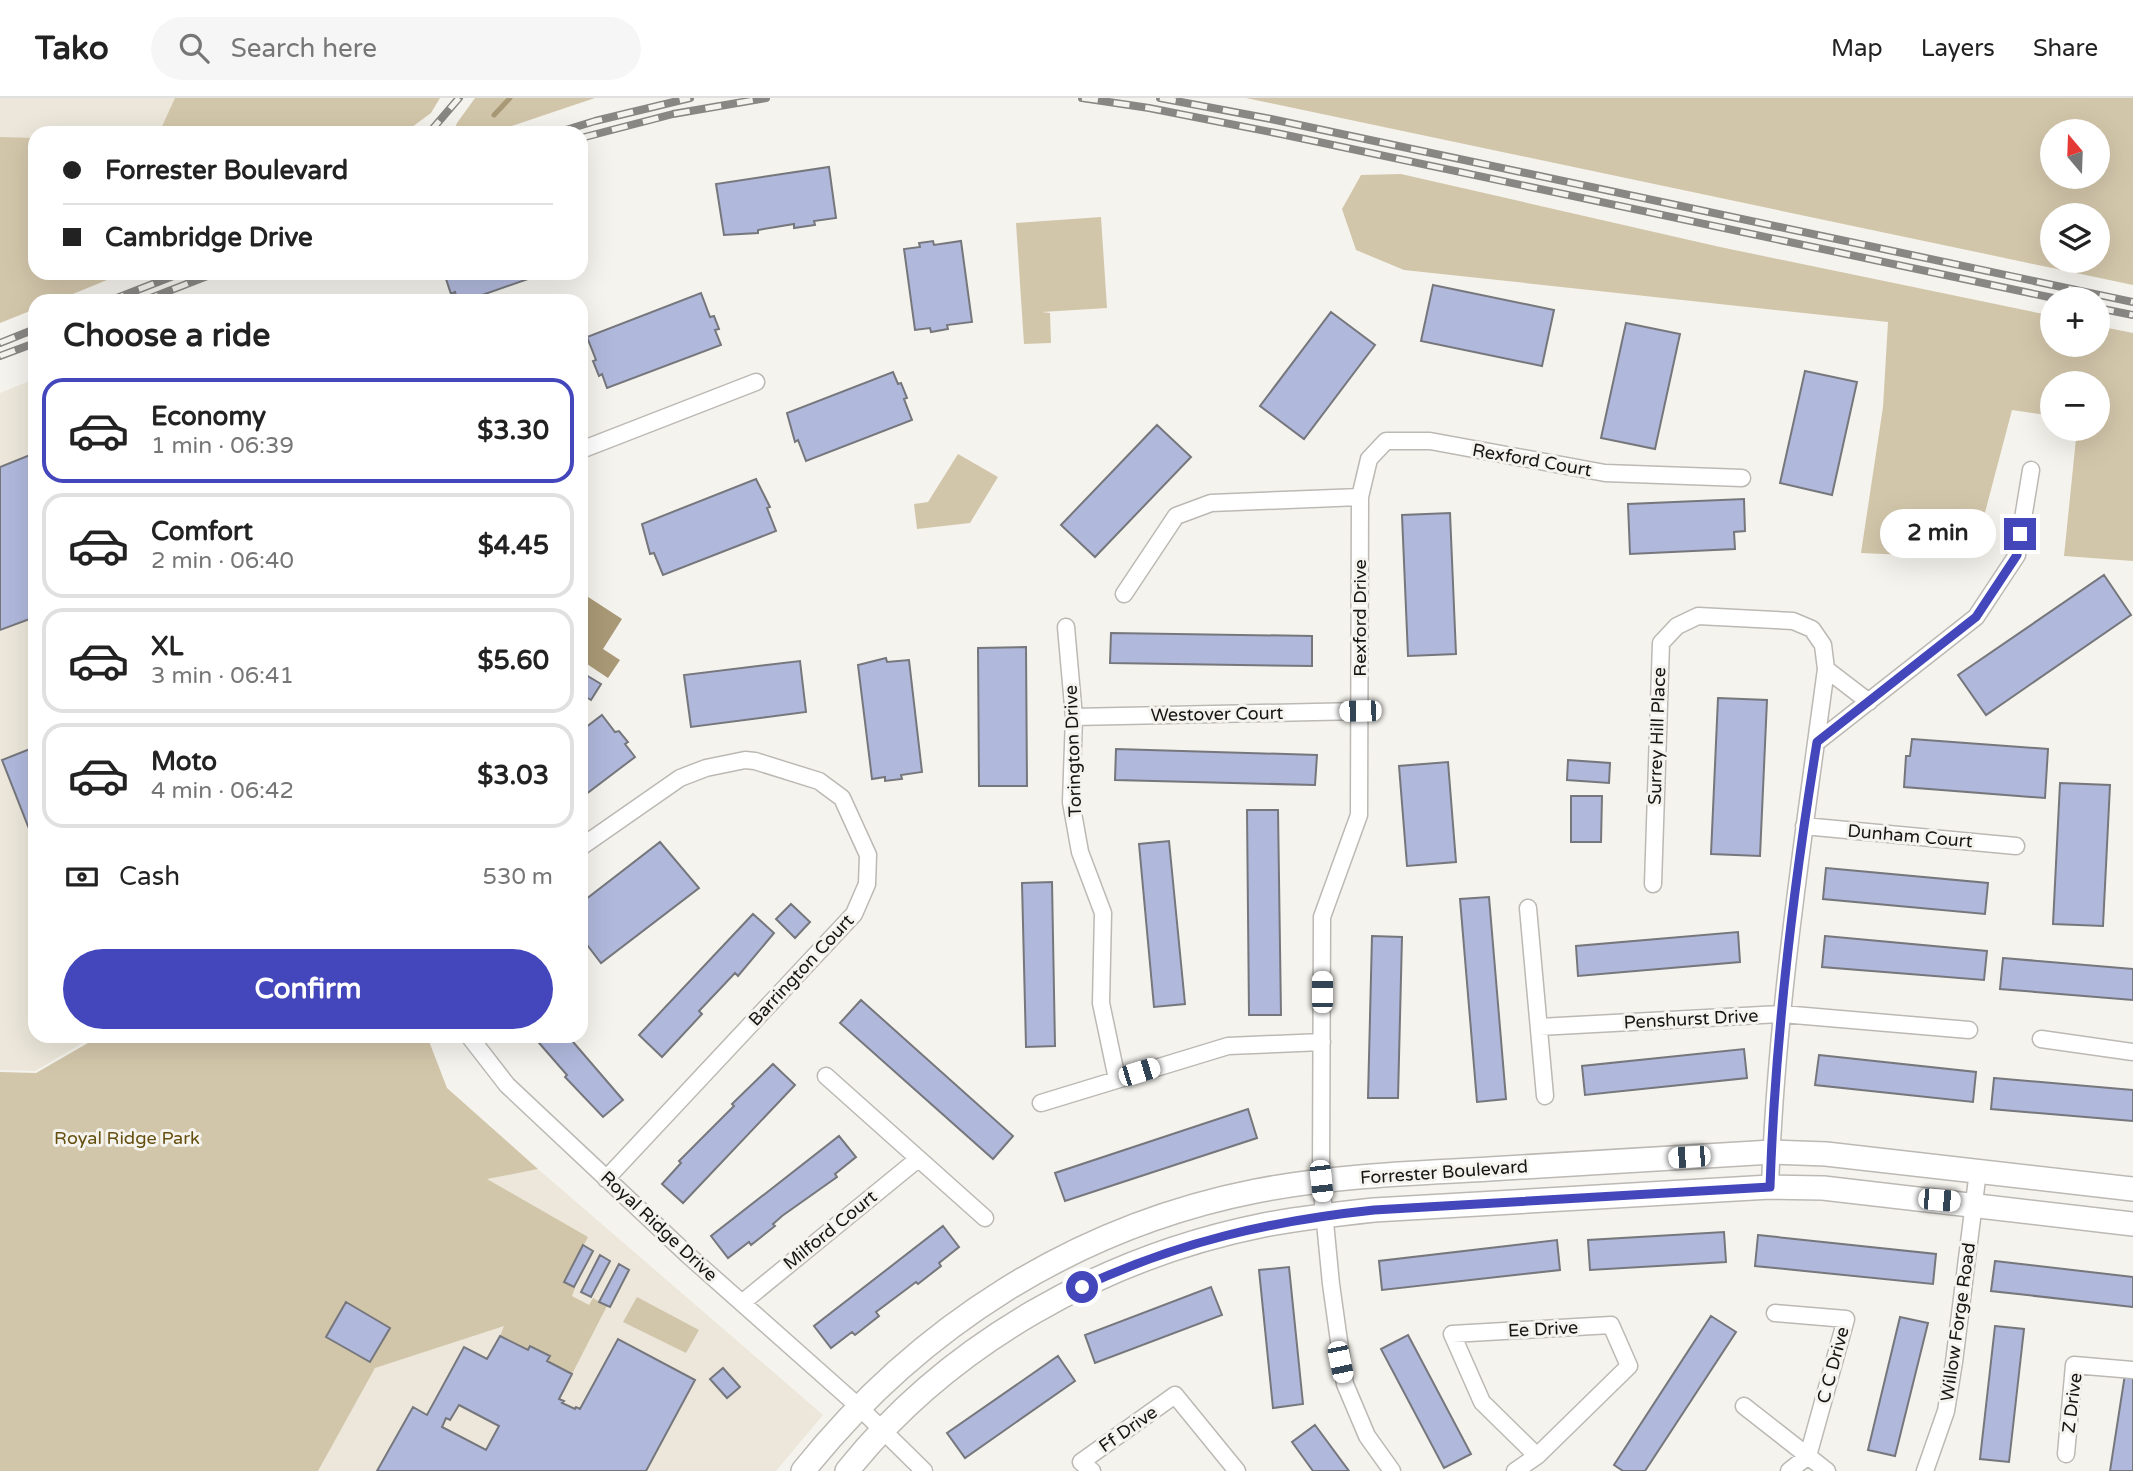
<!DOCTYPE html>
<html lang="en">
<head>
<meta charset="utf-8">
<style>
  :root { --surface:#fff; --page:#f6f6f6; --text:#222; --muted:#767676; --line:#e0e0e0; --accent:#4446bb }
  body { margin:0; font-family:"Varela Round",sans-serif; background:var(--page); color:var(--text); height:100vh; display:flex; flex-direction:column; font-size:26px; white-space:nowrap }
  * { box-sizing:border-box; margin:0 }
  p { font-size:23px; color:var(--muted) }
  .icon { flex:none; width:38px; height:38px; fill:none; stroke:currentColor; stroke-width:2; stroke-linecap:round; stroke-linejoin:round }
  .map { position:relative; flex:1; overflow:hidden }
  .sheet { position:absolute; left:28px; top:196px; width:560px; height:749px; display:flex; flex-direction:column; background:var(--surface); border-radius:21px; box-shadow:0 7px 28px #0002 }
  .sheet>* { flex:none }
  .top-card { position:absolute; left:28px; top:28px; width:560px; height:154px; border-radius:21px; box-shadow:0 7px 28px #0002; display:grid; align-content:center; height:154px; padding:0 35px; background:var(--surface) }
  .needle { width:46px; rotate:341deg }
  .tools { position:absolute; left:2040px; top:21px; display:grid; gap:14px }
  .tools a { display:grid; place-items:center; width:70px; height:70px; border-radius:50%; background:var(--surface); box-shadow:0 7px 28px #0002; font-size:35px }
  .end { position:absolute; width:32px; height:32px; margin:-16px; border:9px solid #4446bb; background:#fff; box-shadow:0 0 0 4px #fff }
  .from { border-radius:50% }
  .bubble { position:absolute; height:49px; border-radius:24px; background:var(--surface); box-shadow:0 7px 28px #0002; font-size:23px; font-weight:700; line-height:49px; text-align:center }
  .car { position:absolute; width:21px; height:42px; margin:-21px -10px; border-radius:9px; box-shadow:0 0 5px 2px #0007; background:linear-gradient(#fff 24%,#345 0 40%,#fff 0 76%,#345 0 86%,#fff 0) }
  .top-card b { display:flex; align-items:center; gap:24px; height:66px; font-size:26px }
  .top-card b+b { border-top:2px solid var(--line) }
  .top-card i { width:18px; height:18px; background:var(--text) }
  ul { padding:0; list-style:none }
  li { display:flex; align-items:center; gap:21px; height:105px; margin:0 14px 10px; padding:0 21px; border:4px solid var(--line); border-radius:21px }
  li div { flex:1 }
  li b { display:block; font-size:26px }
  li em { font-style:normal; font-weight:700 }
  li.current { border-color:var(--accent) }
  li>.icon { width:63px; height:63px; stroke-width:1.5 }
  h2 { padding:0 35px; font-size:32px; line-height:84px }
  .pay { display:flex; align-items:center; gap:18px; height:77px; padding:0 35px; font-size:26px }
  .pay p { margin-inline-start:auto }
  .action { display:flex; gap:14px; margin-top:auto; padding:14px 35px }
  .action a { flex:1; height:80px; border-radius:42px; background:var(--accent); color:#fff; font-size:28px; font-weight:700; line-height:80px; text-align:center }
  header { display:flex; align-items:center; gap:42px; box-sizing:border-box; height:98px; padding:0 35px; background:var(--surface); border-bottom:2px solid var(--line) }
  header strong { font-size:33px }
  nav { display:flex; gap:38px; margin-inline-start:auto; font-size:24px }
  .search { width:490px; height:63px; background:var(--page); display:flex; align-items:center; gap:18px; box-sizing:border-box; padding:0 24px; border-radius:38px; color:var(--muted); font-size:26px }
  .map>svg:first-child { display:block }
</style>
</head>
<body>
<header>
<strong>Tako</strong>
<div class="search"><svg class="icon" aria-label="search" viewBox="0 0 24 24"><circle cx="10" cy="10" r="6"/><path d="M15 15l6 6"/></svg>Search here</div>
<nav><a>Map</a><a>Layers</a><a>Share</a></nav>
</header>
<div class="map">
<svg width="2133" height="1373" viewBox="0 0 2133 1373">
  <rect width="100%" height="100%" fill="#f5f3ed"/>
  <path fill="#ece7da" d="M0,0h429l-23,35h-371v131l-35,-43z
    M35,281v657h60l-60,35 -35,-1v-677z
    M538,1071l285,246 -47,56h-776v-166l99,-59z"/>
  <path fill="#d2c6aa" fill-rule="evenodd" d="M175,0h265l-9,15 -27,20h-245z
    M475,0h120l-104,35h-38l4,-10z
    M1246,0h887v187zM2053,33h45v46h-45zM2053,117h45v46h-45z
    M0,39l35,1v135h89l-68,28h-21v8l-35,14z
    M1401,76l319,73 333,69v29h45v-19l35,7v228l-69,-5 13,-127h21v-46h-45v33l-41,-6 -39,148 -112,-5 22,-146 5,-85 -484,-52 -48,-20 -14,-41 19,-34z
    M1101,119l6,91 -65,4 8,1 1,30 -27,1 -8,-121z
    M958,356l40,23 -28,46 -53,6 -3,-25 14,-2z
    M100,938h327l20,52 91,81 -51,10 101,58 -24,45 11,6 -3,8 17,9 4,-7 14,8 -35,68 -25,-13 2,-6 -18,-9 -3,4 -28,-14 4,-10 -129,42 -57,103h-318v-399l36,1z
    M637,1199l62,33 -13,23 -63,-31z"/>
  <path fill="#a99976" d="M582,495l40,26 -19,30 17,11 -12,18 -27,-18v-29l6,-10 -6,-4z"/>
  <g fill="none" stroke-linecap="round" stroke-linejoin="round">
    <path stroke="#a99976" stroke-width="5" d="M494,17l16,-17"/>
  </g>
  <path fill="#b0b8dc" stroke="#76777c" stroke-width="2" fill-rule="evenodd" d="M829,69l7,51 -22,3 1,4 -21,3v-4l-36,6v3l-34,2 -8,-51z
    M933,143l1,4 27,-4 11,81 -25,3 1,4 -17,3 -1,-4 -15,2 -11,-81 16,-2 -1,-4z
    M447,175h98l-80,28h-7l-3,-9 -4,2 -5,-15 3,-1z
    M1433,187l121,25 -12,56 -121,-25z
    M701,195l9,24 4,-1 5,13 -4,1 6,15 -114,43 -5,-14 -3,2 -6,-15 3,-1 -9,-23z
    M1331,214l44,33 -71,94 -44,-33z
    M1626,225l54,11 -25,115 -54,-11z
    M1805,273l52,11 -25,113 -52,-12z
    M893,274l5,12 3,-1 6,15 -3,1 8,21 -106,41 -8,-21 -3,2 -8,-29z
    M1157,327l34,32 -96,100 -34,-32z
    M35,355v164l-35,13v-163z
    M756,381l14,28 -3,1 9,23 -113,44 -9,-22 -4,1 -8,-30z
    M1744,401l1,32 -11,1 1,17 -105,5 -2,-50z
    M1450,415l6,141 -48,2 -6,-141z
    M2104,477l27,40 -145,100 -28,-40z
    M1111,535l201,3v30l-202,-3z
    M1026,549l1,139h-48l-1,-138z
    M886,560l1,4 22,-2 13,112 -21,3 1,4 -17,2v-4l-13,2 -14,-114z
    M800,563l6,51 -115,15 -7,-52z
    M586,577l15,9 -10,16 -10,-6v-10z
    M1718,600l49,2 -7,156 -49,-2z
    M602,617l13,17 4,-1 9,11 -3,2 10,13 -54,41v-67z
    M1912,641l136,10 -3,49 -141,-11 2,-31h4z
    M35,649v97l-33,-84z
    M1116,651l201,6 -2,30 -200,-5z
    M1568,662l42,3 -1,20 -42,-3z
    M1448,664l8,100 -49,4 -8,-100z
    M2060,685l50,2 -7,141 -50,-2z
    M1571,698h31l-1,46h-30z
    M1247,712h31l3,205h-32z
    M1169,743l16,163 -31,3 -15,-163z
    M660,744l39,46 -98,75 -20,-26v-34z
    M1826,770l162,15 -3,31 -162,-15z
    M1052,784l3,164 -29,1 -4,-164z
    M1489,799l17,202 -29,3 -17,-203z
    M791,806l19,18 -15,16 -19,-19z
    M753,816l21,19 -36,43 -3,-3 -36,38 3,3 -40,43 -23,-22z
    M1738,834l2,30 -162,14 -2,-30z
    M1372,838l30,1 -4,161h-30z
    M1825,838l162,15 -3,29 -162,-13z
    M2003,860l130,11v31l-133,-11z
    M861,902l152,136 -20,23 -153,-136z
    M528,938h40l55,64 -20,17 -38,-40 2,-2 -34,-39 -2,3z
    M1744,951l3,29 -162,17 -3,-29z
    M1819,957l157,17 -3,30 -158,-17z
    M773,966l22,21 -112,118 -21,-19 19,-21 -2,-2 55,-55 -2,-2z
    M1994,980l139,12v31l-142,-12z
    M1248,1011l9,29 -192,63 -10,-28z
    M839,1038l17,21 -21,17 2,3 -55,39 -9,8 2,2 -24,19 -2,-3 -21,16 -17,-22z
    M943,1128l16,21 -20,16 2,3 -23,18 -2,-2 -40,30 3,4 -24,19 -3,-3 -21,16 -17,-22z
    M1724,1134l2,30 -136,8 -2,-30z
    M1758,1137l178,19 -3,30 -178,-18z
    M1557,1142l3,30 -178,20 -3,-29z
    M583,1147l10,6 -19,36 -10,-5z
    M600,1157l10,6 -19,36 -10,-5z
    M1995,1163l138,16v30l-142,-16z
    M619,1166l10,6 -19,37 -11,-5z
    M1289,1169l14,137 -30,4 -14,-138z
    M1211,1189l11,28 -127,48 -10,-28z
    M346,1204l44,26 -20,34 -44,-25z
    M1711,1218l25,16 -91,139h-22l-9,-6z
    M1900,1219l28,6 -33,133 -27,-6z
    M1995,1228l29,3 -15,133 -29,-3z
    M1408,1237l63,119 -27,14 -63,-119z
    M500,1238l28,14 2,-4 20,10 -3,5 25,13 -13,25 5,2 -2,2 13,6 1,-2 4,2 38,-70 77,41 -49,91h-269l36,-64 14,8 37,-68 23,12zM459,1307l40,21 -13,24 -44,-23 4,-9 4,2z
    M1058,1258l17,25 -110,77 -18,-25z
    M723,1270l17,19 -13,11 -17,-19z
    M2125,1276l8,1v96h-23z
    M1315,1327l34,46h-36l-21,-29z"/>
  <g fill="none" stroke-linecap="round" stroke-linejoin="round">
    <g stroke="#bcb9b4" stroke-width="19">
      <path id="street" d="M581,352l175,-68
        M1124,496l52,-78 35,-13 149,-6
        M1066,529l8,90 -3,85 9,50 23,61 -2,90 16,76
        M1826,571l43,33
        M1074,619l286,-6
        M1817,644l159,-125 41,-62 14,-85
        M1804,728l212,20
        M581,749l99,-69 26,-10 39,-8 10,1 64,20 23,17 26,57 -1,29 -13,30 -248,265
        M1653,786l8,-241 16,-17 21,-10 95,5 19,8 11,16 3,24c-23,172 -50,344 -56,518
        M1528,810l17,188
        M1539,929l243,-13 187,16
        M469,938l38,49 182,171 169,150 66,65
        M2041,941l92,13
        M826,978l159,142
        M1041,1005l187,-57 94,-4
        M743,1204l175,-143
        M1775,1215l71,6 -38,137 -19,15
        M1611,1227l18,41 -92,90 -55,-54 -30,-68z
        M1744,1308l83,65
        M2066,1356l8,-89 59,5
        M1092,1373l-11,-9 94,-67 62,76
        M1392,1373l-25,-35 -22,-52 -14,-100 -10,-103 1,-264 37,-102 1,-318 9,-38 17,-18h44l175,32 137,5
        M1515,1373l22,-15
        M1925,1373l21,-60 8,-49 24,-191"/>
    </g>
    <g stroke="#bcb9b4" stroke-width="26">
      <path id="secondary" d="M803,1373c115,-144 271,-244 453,-280 77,-15 155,-18 233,-22 94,-6 188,-12 283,-17l54,2 307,35
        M847,1373c102,-128 257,-214 417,-246 36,-7 73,-11 110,-15l396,-23 53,1 310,36"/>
    </g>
    <use href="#street" stroke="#fff" stroke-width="16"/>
    <use href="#secondary" stroke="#fff" stroke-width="23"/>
    <g stroke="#888783" stroke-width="8">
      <path id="rail" d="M1082,0l67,10 132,26 777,165
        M1160,0l111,21 862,183
        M429,35l30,-35
        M556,35l39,-12 95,-23
        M581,40l92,-24 93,-16
        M109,203l72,-28
        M143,203l72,-28
        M2098,210l35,7
        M0,245l35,-14
        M0,258l35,-13"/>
    </g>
    <use href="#rail" stroke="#f5f3ed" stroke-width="5" stroke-dasharray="16" stroke-linecap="butt"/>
  </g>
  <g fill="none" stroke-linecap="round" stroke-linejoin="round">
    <path stroke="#4446bb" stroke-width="9" d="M1082,1189c96,-45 188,-66 292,-77l396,-23c5,-149 23,-298 47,-445l159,-125 41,-62 3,-21"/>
  </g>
  <g text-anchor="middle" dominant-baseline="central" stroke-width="6" stroke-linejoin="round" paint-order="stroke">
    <g font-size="18" fill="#171615" stroke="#f5f3ed">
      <text transform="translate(1532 362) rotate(10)">Rexford Court</text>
      <text transform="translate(1360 520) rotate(-90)">Rexford Drive</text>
      <text transform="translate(1217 616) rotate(-1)">Westover Court</text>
      <text transform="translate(1657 638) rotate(-88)">Surrey Hill Place</text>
      <text transform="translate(1073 653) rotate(-92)">Torington Drive</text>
      <text transform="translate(1910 738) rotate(5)">Dunham Court</text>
      <text transform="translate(801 872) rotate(-47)">Barrington Court</text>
      <text transform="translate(1691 921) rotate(-3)">Penshurst Drive</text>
      <text transform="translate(1444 1074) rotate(-4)">Forrester Boulevard</text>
      <text transform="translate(659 1128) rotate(43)">Royal Ridge Drive</text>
      <text transform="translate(830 1132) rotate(-39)">Milford Court</text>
      <text transform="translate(1958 1224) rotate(-82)">Willow Forge Road</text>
      <text transform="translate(1543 1231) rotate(-3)">Ee Drive</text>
      <text transform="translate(1833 1267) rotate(-75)">C C Drive</text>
      <text transform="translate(2072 1305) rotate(-83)">Z Drive</text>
      <text transform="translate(1128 1331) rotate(-35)">Ff Drive</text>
    </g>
    <g font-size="18" fill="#654f10" stroke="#f5f3ed">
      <text x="127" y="1040">Royal Ridge Park</text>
    </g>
  </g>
</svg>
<div class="tools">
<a><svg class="needle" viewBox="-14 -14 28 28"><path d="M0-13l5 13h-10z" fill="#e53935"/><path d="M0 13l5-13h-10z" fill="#767676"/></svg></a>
<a><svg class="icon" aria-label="layers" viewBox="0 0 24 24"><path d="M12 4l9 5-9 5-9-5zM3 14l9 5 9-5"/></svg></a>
<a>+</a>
<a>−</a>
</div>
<i class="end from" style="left:1082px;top:1189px"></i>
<i class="end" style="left:2020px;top:436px"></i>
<div class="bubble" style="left:1880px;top:411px;width:116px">2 min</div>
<i class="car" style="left:1360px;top:613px;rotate:269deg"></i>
<i class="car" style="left:1322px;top:894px;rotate:0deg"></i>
<i class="car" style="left:1139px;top:974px;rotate:73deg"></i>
<i class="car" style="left:1689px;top:1059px;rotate:266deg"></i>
<i class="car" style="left:1321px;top:1083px;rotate:174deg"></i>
<i class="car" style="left:1939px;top:1102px;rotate:95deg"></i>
<i class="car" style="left:1340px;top:1264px;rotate:168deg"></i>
<div class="top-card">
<b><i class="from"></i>Forrester Boulevard</b>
<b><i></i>Cambridge Drive</b>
</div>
<section class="sheet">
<h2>Choose a ride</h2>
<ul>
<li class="current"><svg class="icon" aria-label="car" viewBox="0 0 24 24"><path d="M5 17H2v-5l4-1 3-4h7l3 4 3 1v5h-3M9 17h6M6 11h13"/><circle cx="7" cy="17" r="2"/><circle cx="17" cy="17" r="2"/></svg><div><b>Economy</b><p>1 min · 06:39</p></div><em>$3.30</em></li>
<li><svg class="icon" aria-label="car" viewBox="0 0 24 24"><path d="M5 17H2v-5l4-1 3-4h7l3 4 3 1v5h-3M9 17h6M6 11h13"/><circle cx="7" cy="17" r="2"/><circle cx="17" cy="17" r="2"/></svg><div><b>Comfort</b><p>2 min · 06:40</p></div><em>$4.45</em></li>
<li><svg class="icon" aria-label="car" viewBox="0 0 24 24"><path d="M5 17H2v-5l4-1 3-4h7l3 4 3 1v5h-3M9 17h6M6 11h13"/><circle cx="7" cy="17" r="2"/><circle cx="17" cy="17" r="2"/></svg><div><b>XL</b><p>3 min · 06:41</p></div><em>$5.60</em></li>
<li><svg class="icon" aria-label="car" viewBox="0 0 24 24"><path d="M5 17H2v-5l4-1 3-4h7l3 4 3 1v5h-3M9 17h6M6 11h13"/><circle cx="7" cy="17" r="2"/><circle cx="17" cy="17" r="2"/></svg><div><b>Moto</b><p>4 min · 06:42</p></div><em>$3.03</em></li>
</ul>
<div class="pay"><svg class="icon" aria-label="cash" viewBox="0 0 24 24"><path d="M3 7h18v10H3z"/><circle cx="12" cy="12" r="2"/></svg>Cash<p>530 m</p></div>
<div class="action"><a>Confirm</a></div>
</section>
</div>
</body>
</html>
